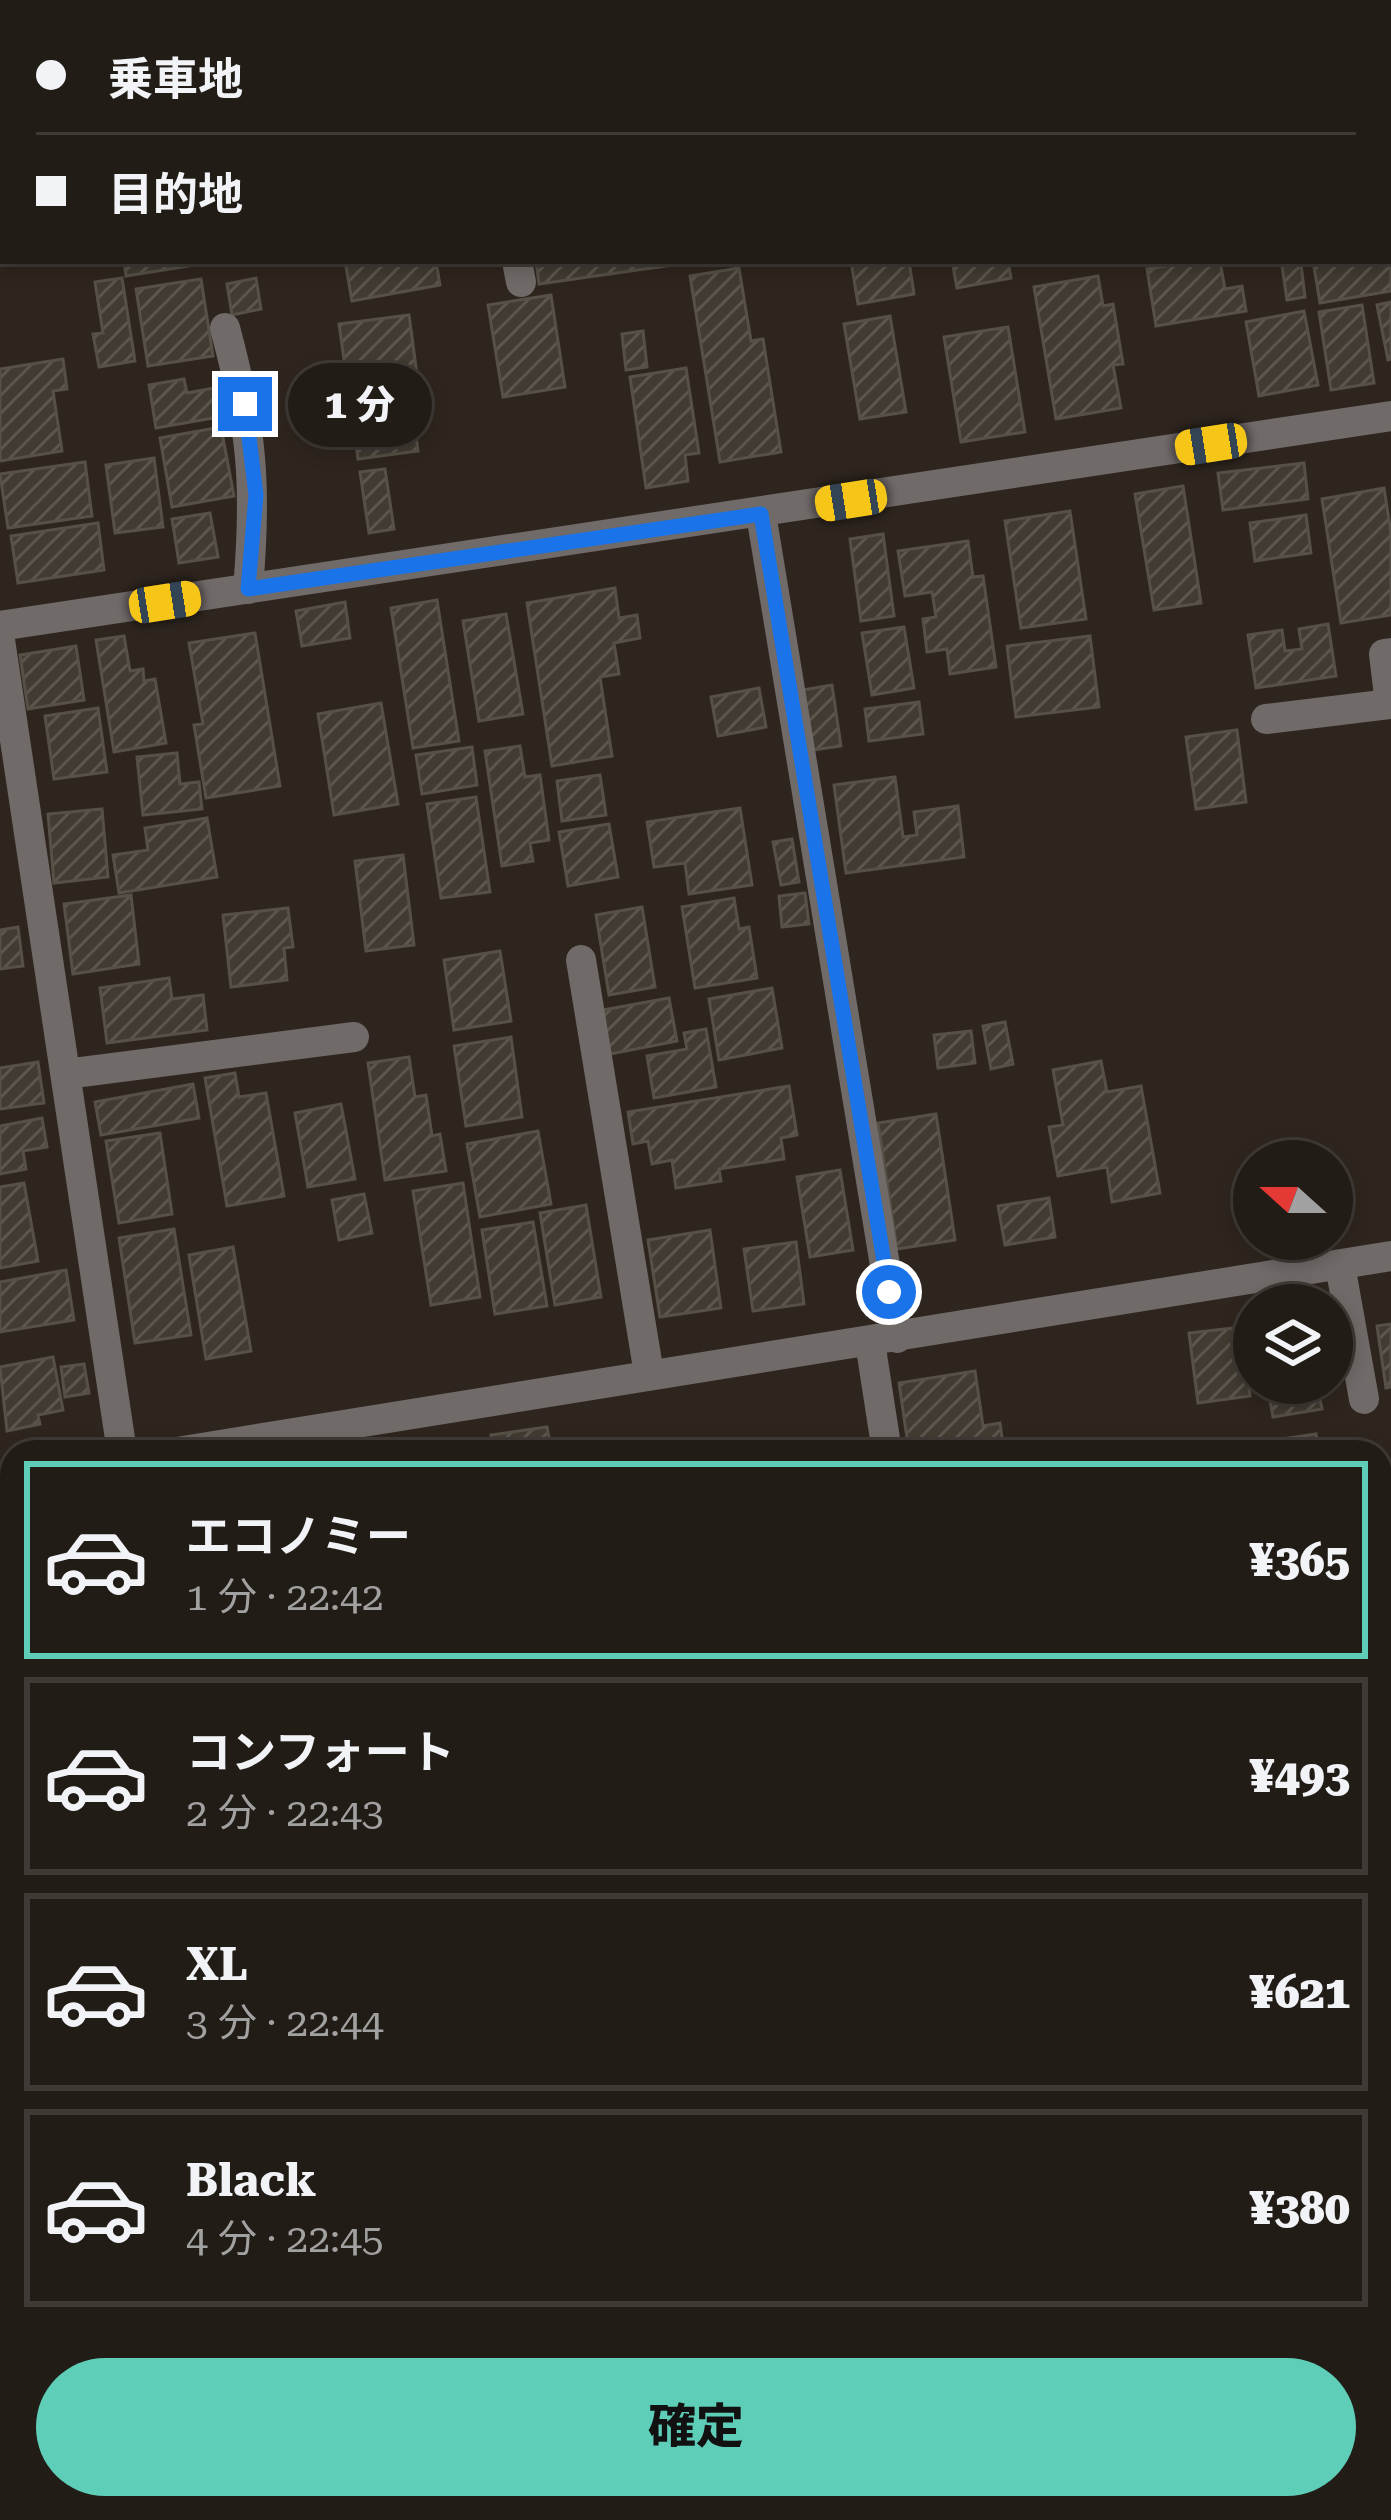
<!DOCTYPE html>
<html lang="ja">
<head>
<meta charset="utf-8">
<style>
  :root { --surface:#221c16; --page:#2e2923; --text:#f1f3f6; --muted:#a2a1a1; --line:#3f3a35; --accent:#5eceb8 }
  body { margin:0; font-family:"Roboto Serif","Noto Sans JP",serif; background:var(--page); color:var(--text); height:100vh; display:flex; flex-direction:column; font-size:45px; white-space:nowrap }
  * { box-sizing:border-box; margin:0 }
  p { font-size:39px; color:var(--muted) }
  .icon { flex:none; width:66px; height:66px; fill:none; stroke:currentColor; stroke-width:2; stroke-linecap:round; stroke-linejoin:round }
  .map { position:relative; flex:1; overflow:hidden }
  .panel { position:absolute; left:0px; top:1440px; width:1392px; height:1080px; display:flex; flex-direction:column; background:var(--surface); border-radius:36px 36px 0 0; box-shadow:0 6px 18px #0003,0 0 0 3px var(--line) }
  .panel>* { flex:none }
  .hud { position:absolute; left:0px; top:0px; width:1392px; height:264px; box-shadow:0 6px 18px #0003,0 0 0 3px var(--line); display:grid; align-content:center; height:264px; padding:0 36px; background:var(--surface) }
  .needle { width:78px; rotate:291deg }
  .buttons { position:absolute; left:1233px; top:1140px; display:grid; gap:24px }
  .buttons a { display:grid; place-items:center; width:120px; height:120px; border-radius:50%; background:var(--surface); box-shadow:0 6px 18px #0003,0 0 0 3px var(--line); font-size:60px }
  .end { position:absolute; width:54px; height:54px; margin:-27px; border:15px solid #1a73e8; background:#fff; box-shadow:0 0 0 6px #fff }
  .from { border-radius:50% }
  .bubble { position:absolute; height:84px; border-radius:42px; background:var(--surface); box-shadow:0 6px 18px #0003,0 0 0 3px var(--line); font-size:39px; font-weight:800; line-height:84px; text-align:center }
  .car { position:absolute; width:36px; height:72px; margin:-36px -18px; border-radius:15px; box-shadow:0 0 9px 3px #0007; background:linear-gradient(#f5c518 24%,#345 0 40%,#f5c518 0 76%,#345 0 86%,#f5c518 0) }
  .hud b { display:flex; align-items:center; gap:42px; height:114px; font-size:45px }
  .hud b+b { border-top:3px solid var(--line) }
  .hud i { width:30px; height:30px; background:var(--text) }
  ul { padding:21px 0 0; list-style:none }
  li { display:flex; align-items:center; gap:36px; height:198px; margin:0 24px 18px; padding:0 12px; border:6px solid var(--line); border-radius:0px }
  li div { flex:1 }
  li b { display:block; font-size:45px }
  li em { font-style:normal; font-weight:800 }
  li.current { border-color:var(--accent) }
  li>.icon { width:108px; height:108px; stroke-width:1.5 }
  .cta { display:flex; gap:24px; margin-top:auto; padding:24px 36px }
  .cta a { flex:1; height:138px; border-radius:72px; background:var(--accent); color:#111; font-size:48px; font-weight:800; line-height:138px; text-align:center }
  .map>svg:first-child { display:block }
</style>
</head>
<body>
<div class="map">
<svg width="1391" height="2520" viewBox="0 0 1391 2520">
  <defs>
    <pattern id="building-hatch" width="6" height="6" patternUnits="userSpaceOnUse" patternTransform="scale(3)"><rect width="6" height="6" fill="#413b31"/><path d="M-1 1l2-2M0 6l6-6M5 7l2-2" fill="none" stroke="#5c564e"/></pattern>
  </defs>
  <rect width="100%" height="100%" fill="#2e251e"/>
  <path fill="url(#building-hatch)" stroke="#565046" stroke-width="3" d="M0,0l43,3h-40l-3,47z
    M215,0h48v3h-47z
    M881,0h62v3h-61z
    M1016,0h65v3h-65z
    M1292,0h99v32l-2,-29z
    M3,201v60h-3v-59z
    M1391,242v49l-71,12 -7,-42h76z
    M124,261h64l1,5 -63,10z
    M345,261h91l4,24 -88,16z
    M536,261h136l1,4 -134,19z
    M851,261h58l5,33 -56,10z
    M952,261h56l3,17 -54,10z
    M1196,261h24l5,28 17,-3 4,25 -90,15 -9,-57z
    M1301,264l4,33 -18,3 -5,-34z
    M739,268l12,73 12,-2 18,113 -61,10 -30,-186z
    M1098,276l5,30 10,-2 10,60 -10,1 8,43 -65,11 -22,-132z
    M122,278l13,83 -36,6 -6,-33 10,-1 -8,-51z
    M256,278l5,31 -29,6 -5,-31z
    M201,279l12,77 -65,10 -12,-77z
    M551,295l14,92 -62,10 -15,-92z
    M1391,302v57l-3,1 -11,-55z
    M1362,305l12,78 -43,7 -12,-78z
    M1304,311l14,74 -59,11 -13,-74z
    M409,315l11,82 -9,1 7,53 -60,8 -19,-135z
    M890,316l16,96 -46,7 -16,-95z
    M1008,327l17,105 -64,10 -17,-105z
    M643,331l4,36 -21,3 -4,-36z
    M63,359l4,30 -14,2 9,60 -62,10v-92z
    M686,368l13,85 -14,2 3,26 -42,7 -16,-111z
    M184,379l3,14 27,-5 5,29 -63,11 -7,-43z
    M221,427l13,69 -62,11 -12,-69z
    M154,458l9,69 -48,6 -9,-68z
    M85,462l7,54 -84,12 -8,-54z
    M1304,463l4,36 -85,11 -5,-37z
    M385,469l9,60 -25,4 -9,-61z
    M1183,486l18,117 -47,7 -19,-116z
    M1384,488l7,45v82l-50,8 -19,-124z
    M1070,511l16,108 -65,9 -16,-107z
    M210,513l8,44 -39,6 -7,-44z
    M1306,515l5,38 -56,8 -5,-38z
    M98,523l6,47 -86,13 -7,-47z
    M883,534l11,82 -33,5 -11,-82z
    M968,541l5,36 10,-1 13,91 -46,7 -3,-25 -20,3 -4,-33 13,-2 -4,-25 -27,4 -7,-45z
    M615,588l4,30 18,-3 3,23 -26,5 5,31 -19,3 12,79 -60,10 -25,-163z
    M437,600l22,141 -46,7 -22,-140z
    M345,602l5,36 -48,8 -6,-35z
    M506,614l17,100 -44,7 -16,-100z
    M1328,624l8,52 -80,12 -8,-53 34,-5 3,21 17,-2 -3,-20z
    M904,627l10,61 -42,7 -10,-62z
    M255,633l25,153 -74,12 -12,-73 9,-1 -14,-81z
    M124,636l6,35 13,-2 1,12 11,-2 11,64 -52,9 -18,-112z
    M1090,636l9,71 -83,10 -9,-71z
    M76,646l8,54 -56,9 -8,-54z
    M832,685l9,61 -28,4 -10,-60z
    M759,688l7,39 -48,9 -7,-39z
    M919,702l4,32 -54,7 -4,-32z
    M381,703l17,101 -64,11 -16,-101z
    M98,708l9,64 -53,7 -9,-63z
    M1237,730l9,72 -50,7 -10,-72z
    M520,746l5,31 15,-2 9,65 -19,3 3,18 -31,5 -17,-115z
    M472,747l5,38 -55,9 -6,-39z
    M177,753l3,31 19,-2 3,27 -59,6 -6,-58z
    M600,775l6,40 -44,6 -5,-40z
    M895,777l8,60 14,-2 -3,-23 44,-6 6,51 -118,16 -12,-88z
    M476,797l14,95 -49,6 -14,-94z
    M740,808l12,77 -63,9 -4,-31 -31,4 -7,-45z
    M102,809l6,68 -54,6 -6,-69z
    M207,818l10,59 -98,16 -6,-38 35,-5 -3,-22z
    M609,824l9,53 -50,9 -9,-54z
    M792,839l7,43 -18,3 -8,-43z
    M403,855l11,90 -48,6 -11,-90z
    M805,893l4,31 -27,3 -3,-31z
    M131,895l8,69 -66,10 -9,-70z
    M734,898l5,31 10,-2 8,51 -62,10 -13,-81z
    M642,907l13,80 -46,8 -13,-80z
    M288,908l5,39 -9,1 3,32 -56,7 -8,-72z
    M18,927l5,39 -23,3v-39z
    M500,951l11,70 -57,9 -10,-70z
    M169,978l3,21 31,-4 4,35 -100,13 -7,-55z
    M772,988l10,60 -63,12 -10,-61z
    M669,998l8,43 -67,13 -7,-44z
    M1005,1022l8,42 -22,5 -8,-43z
    M706,1029l10,58 -62,11 -7,-42 40,-7 -3,-16z
    M971,1031l4,32 -37,5 -4,-33z
    M511,1037l11,80 -56,9 -12,-80z
    M409,1057l6,40 11,-2 6,41 8,-2 6,37 -61,9 -17,-117z
    M1101,1061l6,31 34,-6 19,107 -48,9 -5,-35 -49,9 -9,-49 14,-2 -10,-55z
    M38,1062l6,41 -44,6v-41z
    M235,1073l4,24 27,-4 18,103 -57,10 -22,-128z
    M193,1084l6,34 -98,17 -6,-33z
    M789,1086l8,49 -16,3 3,21 -65,10 2,12 -45,7 -4,-28 -20,4 -4,-23 -15,3 -5,-32z
    M341,1104l14,75 -47,8 -13,-74z
    M936,1114l19,126 -58,9 -19,-126z
    M42,1118l5,29 -24,4 3,18 -26,5v-48z
    M538,1131l13,73 -71,13 -13,-73z
    M160,1133l12,81 -53,9 -13,-82z
    M840,1170l13,80 -43,7 -13,-80z
    M24,1183l14,78 -38,7v-81z
    M463,1183l17,114 -49,8 -18,-114z
    M364,1194l8,39 -33,7 -7,-40z
    M1049,1198l6,39 -50,8 -7,-39z
    M586,1205l15,92 -46,8 -15,-92z
    M533,1222l14,84 -52,8 -13,-84z
    M174,1229l17,106 -56,8 -16,-105z
    M710,1230l11,78 -61,9 -12,-77z
    M796,1242l8,62 -51,7 -9,-62z
    M233,1247l18,104 -45,8 -17,-104z
    M66,1270l8,50 -74,12v-50z
    M1391,1324v63l-5,1 -9,-62z
    M1242,1327l8,69 -52,7 -9,-70z
    M53,1357l10,53 -25,5 2,9 -33,7 -7,-64z
    M84,1364l5,29 -24,4 -4,-30z
    M975,1371l8,55 17,-3 4,29h-95l-10,-69z
    M1267,1383h50l5,26 -49,8z
    M547,1427l5,25h-59l-2,-17z
    M1316,1434l2,18h-47l-2,-11z
    M11,1515l1,109 -12,2v-109z
    M1391,1619v97h-4l-7,-96z
    M12,1778v58l-12,3v-59z
    M12,1876v89l-10,1 -2,-87z
    M12,1981v78l-12,1v-77z
    M1391,1987v51l-11,2v-51z
    M1391,2049v63l-11,2v-64z
    M12,2275v42l-12,1v-41z
    M12,2332v76l-12,2v-76z
    M1391,2386v75l-11,1v-74z
    M0,2464l9,31 -9,2z
    M62,2508h150l1,8 -149,4z
    M305,2508h61l1,9 -60,3z
    M686,2508h74l-72,11z
    M935,2508h52l2,12h-52z
    M998,2508h32l2,10 -32,2z
    M608,2509l2,11h-66z"/>
  <g fill="none" stroke-linecap="round" stroke-linejoin="round">
    <path stroke="#706a68" stroke-width="30" d="M194,0v3
      M471,0v3
      M1389,202h2
      M517,261l4,21
      M225,328c27,100 32,158 23,261
      M761,514l136,824
      M0,626l1391,-210
      M0,640l122,812
      M1266,719l124,-15 -6,-50 7,-1
      M581,960l68,414
      M66,1074l288,-37
      M1340,1265l24,134
      M870,1342l17,110
      M177,1452l1214,-196
      M0,1478l12,-2
      M1380,1944l11,-2
      M0,2182l12,-2
      M270,2508l2,12
      M1055,2508l2,12"/>
  </g>
  <g fill="none" stroke-linecap="round" stroke-linejoin="round">
    <path stroke="#1a73e8" stroke-width="15" d="M245,404l11,91 -8,94 513,-75 128,778"/>
  </g>
</svg>
<div class="buttons">
<a><svg class="needle" viewBox="-14 -14 28 28"><path d="M0-13l5 13h-10z" fill="#e53935"/><path d="M0 13l5-13h-10z" fill="#a2a1a1"/></svg></a>
<a><svg class="icon" aria-label="layers" viewBox="0 0 24 24"><path d="M12 4l9 5-9 5-9-5zM3 14l9 5 9-5"/></svg></a>
</div>
<i class="end from" style="left:889px;top:1292px"></i>
<i class="end" style="left:245px;top:404px"></i>
<div class="bubble" style="left:288px;top:363px;width:144px">1 分</div>
<i class="car" style="left:1211px;top:444px;rotate:261deg"></i>
<i class="car" style="left:851px;top:500px;rotate:261deg"></i>
<i class="car" style="left:165px;top:602px;rotate:81deg"></i>
<div class="hud">
<b><i class="from"></i>乗車地</b>
<b><i></i>目的地</b>
</div>
<section class="panel">
<ul>
<li class="current"><svg class="icon" aria-label="car" viewBox="0 0 24 24"><path d="M5 17H2v-5l4-1 3-4h7l3 4 3 1v5h-3M9 17h6M6 11h13"/><circle cx="7" cy="17" r="2"/><circle cx="17" cy="17" r="2"/></svg><div><b>エコノミー</b><p>1 分 · 22:42</p></div><em>¥365</em></li>
<li><svg class="icon" aria-label="car" viewBox="0 0 24 24"><path d="M5 17H2v-5l4-1 3-4h7l3 4 3 1v5h-3M9 17h6M6 11h13"/><circle cx="7" cy="17" r="2"/><circle cx="17" cy="17" r="2"/></svg><div><b>コンフォート</b><p>2 分 · 22:43</p></div><em>¥493</em></li>
<li><svg class="icon" aria-label="car" viewBox="0 0 24 24"><path d="M5 17H2v-5l4-1 3-4h7l3 4 3 1v5h-3M9 17h6M6 11h13"/><circle cx="7" cy="17" r="2"/><circle cx="17" cy="17" r="2"/></svg><div><b>XL</b><p>3 分 · 22:44</p></div><em>¥621</em></li>
<li><svg class="icon" aria-label="car" viewBox="0 0 24 24"><path d="M5 17H2v-5l4-1 3-4h7l3 4 3 1v5h-3M9 17h6M6 11h13"/><circle cx="7" cy="17" r="2"/><circle cx="17" cy="17" r="2"/></svg><div><b>Black</b><p>4 分 · 22:45</p></div><em>¥380</em></li>
</ul>
<div class="cta"><a>確定</a></div>
</section>
</div>
</body>
</html>
